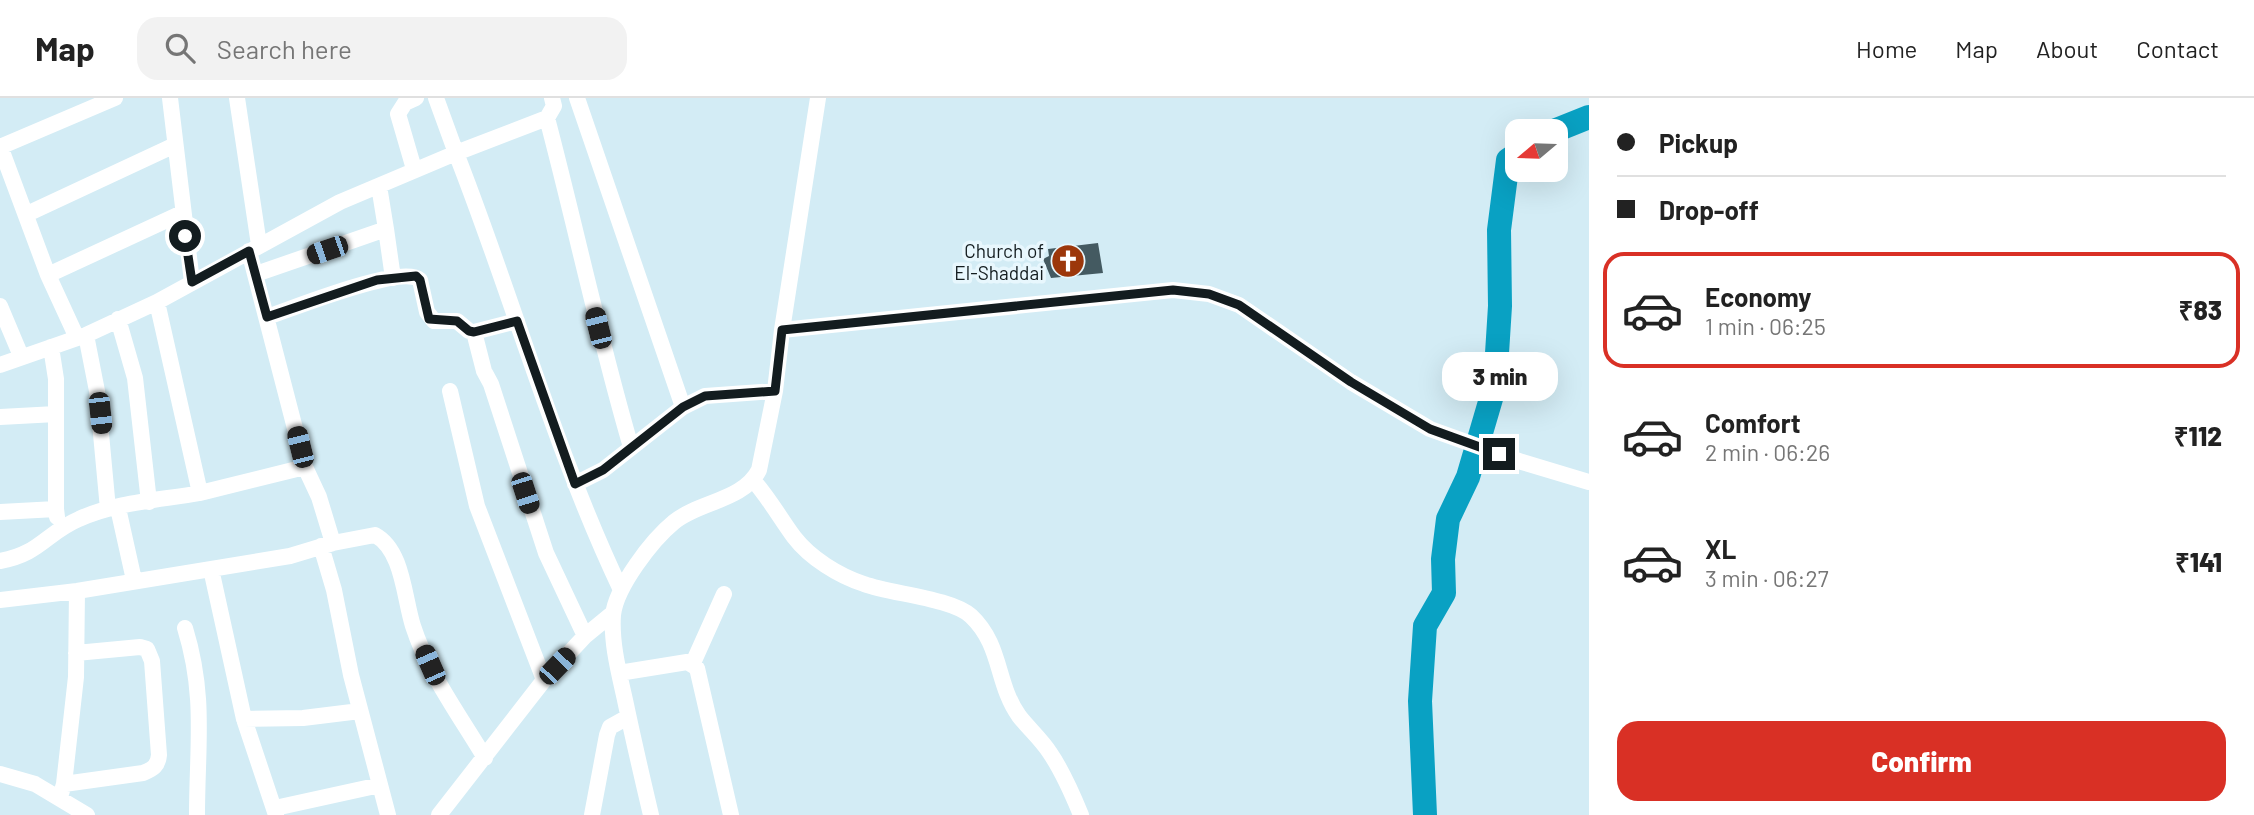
<!DOCTYPE html>
<html lang="en">
<head>
<meta charset="utf-8">
<style>
  :root { --surface:#fff; --page:#f2f2f2; --text:#222; --muted:#767676; --line:#e0e0e0; --accent:#d93025 }
  body { margin:0; font-family:Barlow,sans-serif; background:var(--page); color:var(--text); height:100vh; display:flex; flex-direction:column; font-size:26px; white-space:nowrap }
  * { box-sizing:border-box; margin:0 }
  p { font-size:23px; color:var(--muted) }
  .icon { flex:none; width:38px; height:38px; fill:none; stroke:currentColor; stroke-width:2; stroke-linecap:round; stroke-linejoin:round }
  .map { position:relative; flex:1; overflow:hidden }
  .details { display:flex; flex-direction:column; background:var(--surface); width:665px }
  .details>* { flex:none }
  .top-card { display:grid; align-content:center; height:154px; padding:0 28px; background:var(--surface) }
  .needle { width:46px; rotate:251deg }
  .controls { position:absolute; left:1505px; top:21px; display:grid; gap:14px }
  .controls a { display:grid; place-items:center; width:63px; height:63px; border-radius:14px; background:var(--surface); box-shadow:0 7px 28px #0002; font-size:35px }
  .end { position:absolute; width:32px; height:32px; margin:-16px; border:9px solid #131c1f; background:#fff; box-shadow:0 0 0 4px #fff }
  .from { border-radius:50% }
  .bubble { position:absolute; height:49px; border-radius:21px; background:var(--surface); box-shadow:0 7px 28px #0002; font-size:23px; font-weight:800; line-height:49px; text-align:center }
  .car { position:absolute; width:21px; height:42px; margin:-21px -10px; border-radius:9px; box-shadow:0 0 5px 2px #0007; background:linear-gradient(#222 24%,#8ab4d8 0 40%,#222 0 76%,#8ab4d8 0 86%,#222 0) }
  .top-card b { display:flex; align-items:center; gap:24px; height:66px; font-size:26px }
  .top-card b+b { border-top:2px solid var(--line) }
  .top-card i { width:18px; height:18px; background:var(--text) }
  ul { padding:0; list-style:none }
  li { display:flex; align-items:center; gap:21px; height:116px; margin:0 14px 10px; padding:0 14px; border:4px solid transparent; border-radius:21px }
  li div { flex:1 }
  li b { display:block; font-size:26px }
  li em { font-style:normal; font-weight:800 }
  li.selected { border-color:var(--accent) }
  li>.icon { width:63px; height:63px; stroke-width:1.5 }
  .primary-button { display:flex; gap:14px; margin-top:auto; padding:14px 28px }
  .primary-button a { flex:1; height:80px; border-radius:21px; background:var(--accent); color:#fff; font-size:28px; font-weight:800; line-height:80px; text-align:center }
  header { display:flex; align-items:center; gap:42px; box-sizing:border-box; height:98px; padding:0 35px; background:var(--surface); border-bottom:2px solid var(--line) }
  header strong { font-size:33px }
  nav { display:flex; gap:38px; margin-inline-start:auto; font-size:24px }
  .search { width:490px; height:63px; background:var(--page); display:flex; align-items:center; gap:18px; box-sizing:border-box; padding:0 24px; border-radius:21px; color:var(--muted); font-size:26px }
  main { display:flex; flex:1; min-height:0 }
  .map>svg:first-child { display:block }
</style>
</head>
<body>
<header>
<strong>Map</strong>
<div class="search"><svg class="icon" aria-label="search" viewBox="0 0 24 24"><circle cx="10" cy="10" r="6"/><path d="M15 15l6 6"/></svg>Search here</div>
<nav><a>Home</a><a>Map</a><a>About</a><a>Contact</a></nav>
</header>
<main>
<div class="map">
<svg width="1589" height="717" viewBox="0 0 1589 717">
  <rect width="100%" height="100%" fill="#d3ecf5"/>
  <g fill="none" stroke-linecap="round" stroke-linejoin="round">
    <path stroke="#09a1c3" stroke-width="24" d="M1554,33l35,-14
      M1425,717l-5,-114 5,-75 19,-33 -1,-34 5,-40 20,-42 27,-92 5,-79 -1,-76 9,-70 9,-6"/>
  </g>
  <path fill="#445a61" d="M1098,145l5,30 -52,5 -8,-19 6,-3 -1,-7z"/>
  <g fill="none" stroke-linecap="round" stroke-linejoin="round">
    <path stroke="#fff" stroke-width="16" d="M170,0l22,184
      M237,0l22,147
      M436,0l20,55 91,-35 7,-12 -2,-8
      M577,0l106,309
      M547,20c29,110 52,220 84,329
      M0,48l48,129 29,63
      M0,49l115,-49
      M414,71l-16,-55 7,-11 11,-5
      M379,88l7,43
      M27,116l148,-69
      M249,153l56,216 14,30 14,46
      M256,176l130,-45 7,49
      M48,177l134,-62
      M0,208l21,50
      M267,219c25,-8 134,-53 153,-37l7,32 7,9h23l12,10 5,1 43,-11
      M118,221l17,59 14,124
      M782,232l391,-40 36,4 30,11 112,77 79,47 92,33 67,20
      M474,234l10,39 7,13 55,169 39,83
      M86,237l11,56 11,118
      M51,249l5,32v130
      M0,267l86,-30 71,-33 183,-100 116,-49c57,145 98,296 165,437
      M450,293l27,115 67,174
      M0,319l56,-3
      M753,382c16,18 27,38 41,57 16,21 45,39 70,47 27,10 87,14 107,32 31,29 25,68 48,100 10,13 22,23 31,37 13,19 22,40 31,62
      M575,386l28,-14 80,-63 22,-11 70,-5
      M200,395l105,-26
      M118,410l16,72
      M0,414l56,-3 1,8
      M321,448l13,44 17,85 37,140
      M0,463c40,-7 46,-28 79,-42 37,-17 82,-19 121,-26l-43,-191
      M211,471l33,150 32,96
      M0,502l77,-9 213,-35 43,-13 42,-8c28,15 29,63 38,91 15,47 47,90 72,132
      M185,530c21,68 12,118 12,187
      M693,565l31,-69
      M619,575l68,-11 10,6 34,147
      M244,621l59,-1 57,-7
      M0,676l35,10 52,31
      M64,686l79,-11c10,-4 15,-7 16,-18l-7,-94 -5,-12 -7,-2 -64,6
      M60,699l4,-13 12,-107 1,-86
      M275,710l105,-23
      M439,717l105,-135 41,-44 28,-23
      M592,717l15,-80 3,-8 18,-10
      M651,717c-9,-38 -18,-77 -26,-115 -6,-27 -14,-57 -12,-85 3,-28 39,-75 61,-93 26,-21 69,-21 85,-52l16,-79 7,-61 36,-232"/>
  </g>
  <g fill="none" stroke-linecap="round" stroke-linejoin="round">
    <path stroke="#131c1f" stroke-width="9" d="M185,138l7,46 57,-31 18,66 110,-37 39,-4 4,4 9,39 28,2 12,10 5,1 43,-11 58,163 28,-14 80,-63 22,-11 70,-5 7,-61 391,-40 36,4 30,11 112,77 79,47 69,25"/>
  </g>
  <defs>
    <g id="church-disc" transform="scale(1.75)"><circle r="9.5" fill="#9c370b" stroke="#e8f7fd"/><path d="M-1.2-6h2.4v3.5h3.3v2.4h-3.3V6h-2.4V-.1h-3.3v-2.4h3.3Z" fill="#fff"/></g>
  </defs>
  <g fill-rule="evenodd">
    <use href="#church-disc" x="1068" y="163"/>
  </g>
  <g text-anchor="middle" dominant-baseline="central" stroke-width="7" stroke-linejoin="round" paint-order="stroke">
    <g font-size="19" fill="#131c1f" stroke="#e8f7fd" text-anchor="end">
      <text x="1044" y="152">Church of<tspan x="1044" dy="22">El-Shaddai</tspan></text>
    </g>
  </g>
</svg>
<div class="controls">
<a><svg class="needle" viewBox="-14 -14 28 28"><path d="M0-13l5 13h-10z" fill="#e53935"/><path d="M0 13l5-13h-10z" fill="#767676"/></svg></a>
</div>
<i class="end from" style="left:185px;top:138px"></i>
<i class="end" style="left:1499px;top:356px"></i>
<div class="bubble" style="left:1442px;top:254px;width:116px">3 min</div>
<i class="car" style="left:327px;top:152px;rotate:251deg"></i>
<i class="car" style="left:598px;top:230px;rotate:346deg"></i>
<i class="car" style="left:100px;top:315px;rotate:174deg"></i>
<i class="car" style="left:300px;top:349px;rotate:346deg"></i>
<i class="car" style="left:525px;top:395px;rotate:162deg"></i>
<i class="car" style="left:430px;top:567px;rotate:336deg"></i>
<i class="car" style="left:557px;top:568px;rotate:44deg"></i>
</div>
<section class="details">
<div class="top-card">
<b><i class="from"></i>Pickup</b>
<b><i></i>Drop-off</b>
</div>
<ul>
<li class="selected"><svg class="icon" aria-label="car" viewBox="0 0 24 24"><path d="M5 17H2v-5l4-1 3-4h7l3 4 3 1v5h-3M9 17h6M6 11h13"/><circle cx="7" cy="17" r="2"/><circle cx="17" cy="17" r="2"/></svg><div><b>Economy</b><p>1 min · 06:25</p></div><em>₹83</em></li>
<li><svg class="icon" aria-label="car" viewBox="0 0 24 24"><path d="M5 17H2v-5l4-1 3-4h7l3 4 3 1v5h-3M9 17h6M6 11h13"/><circle cx="7" cy="17" r="2"/><circle cx="17" cy="17" r="2"/></svg><div><b>Comfort</b><p>2 min · 06:26</p></div><em>₹112</em></li>
<li><svg class="icon" aria-label="car" viewBox="0 0 24 24"><path d="M5 17H2v-5l4-1 3-4h7l3 4 3 1v5h-3M9 17h6M6 11h13"/><circle cx="7" cy="17" r="2"/><circle cx="17" cy="17" r="2"/></svg><div><b>XL</b><p>3 min · 06:27</p></div><em>₹141</em></li>
</ul>
<div class="primary-button"><a>Confirm</a></div>
</section>
</main>
</body>
</html>
